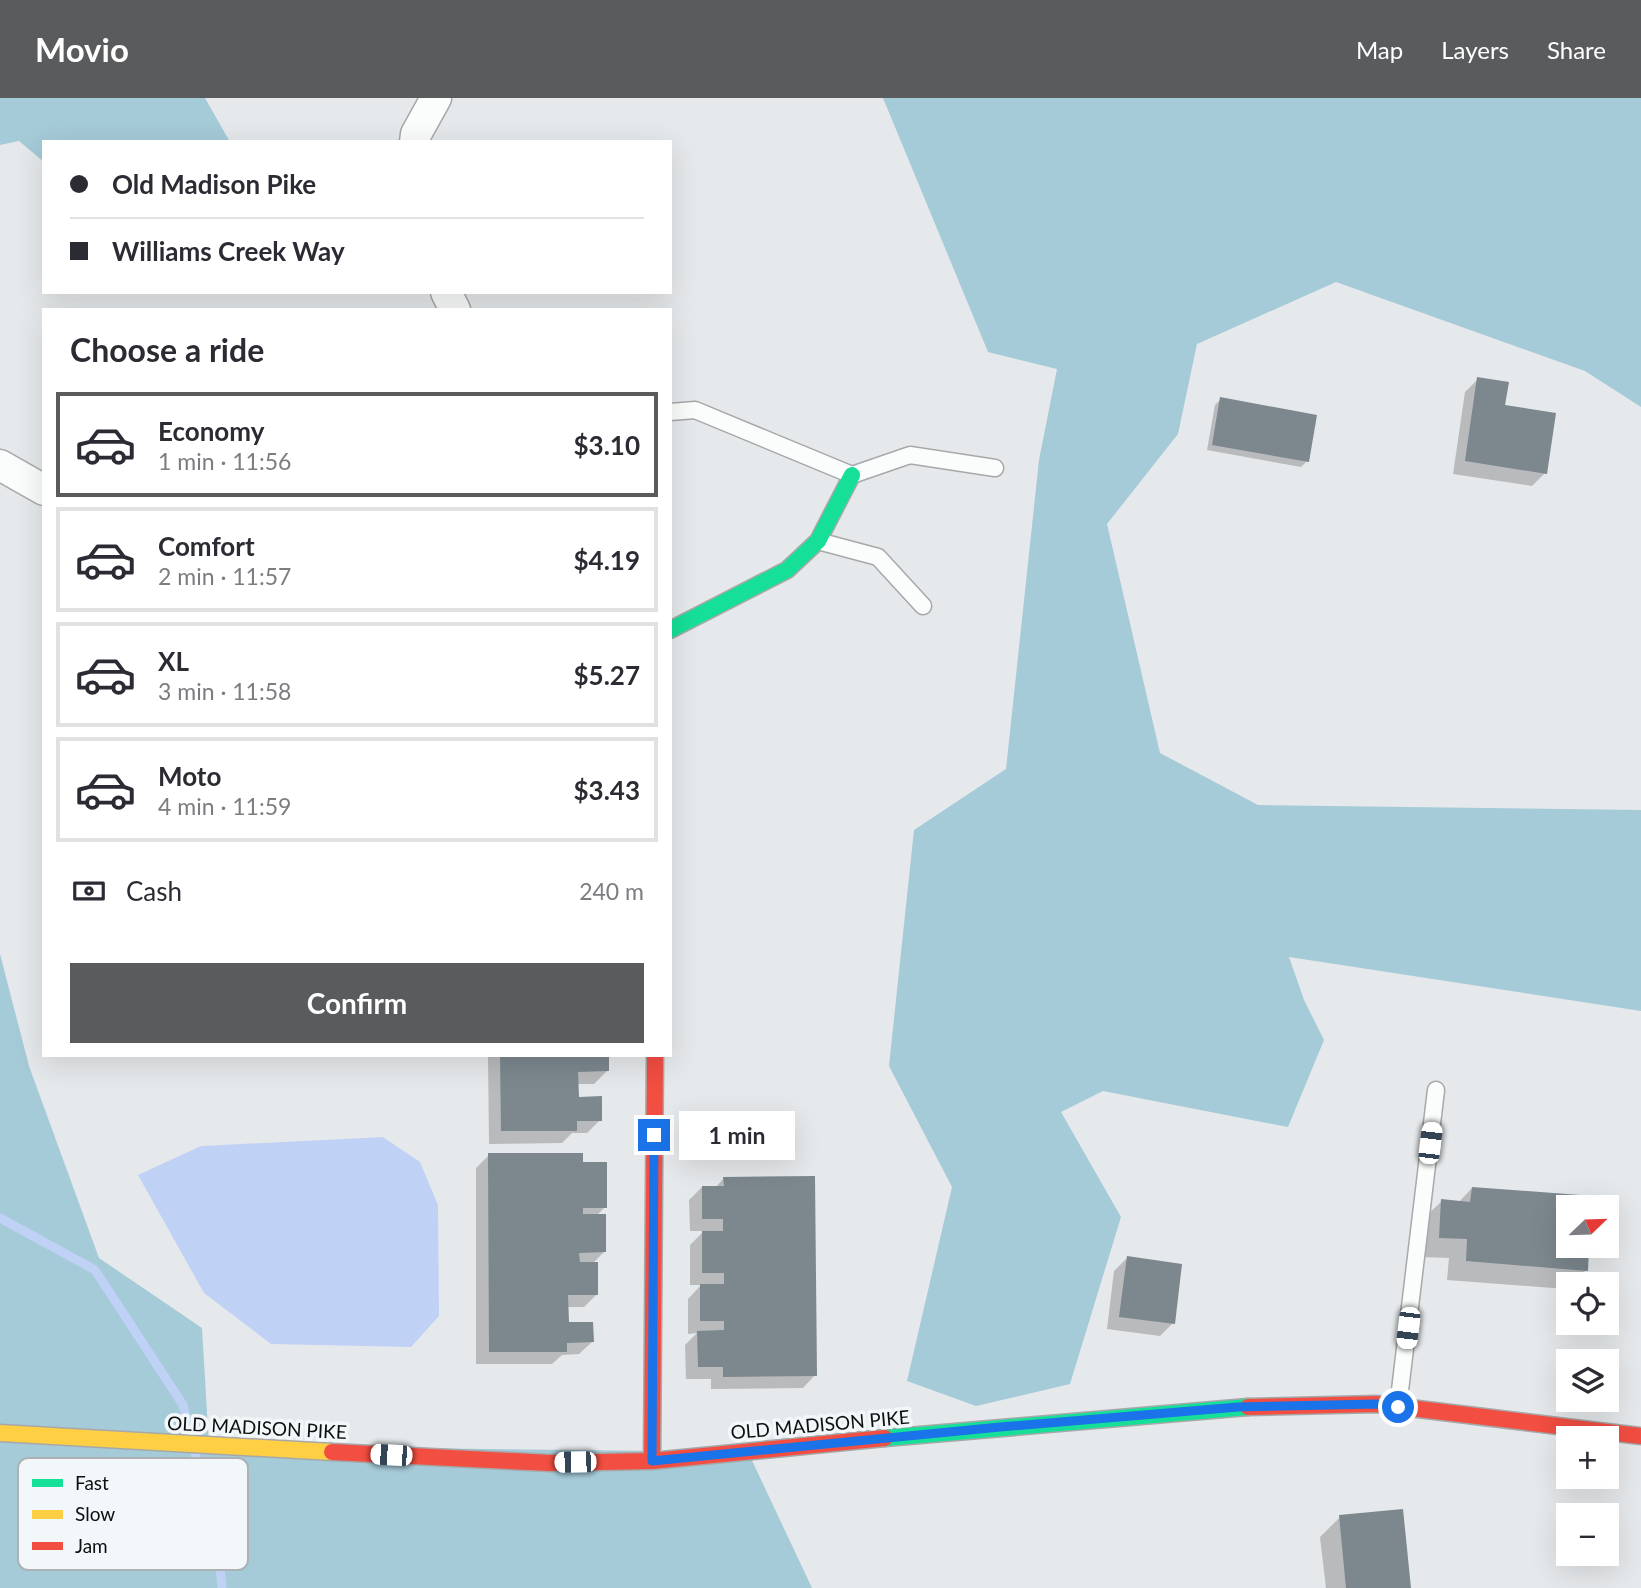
<!DOCTYPE html>
<html lang="en">
<head>
<meta charset="utf-8">
<style>
  :root { --surface:#fff; --page:#f2f2f3; --text:#2b2b33; --muted:#7c7c81; --line:#e1e1e2; --accent:#595b5d }
  body { margin:0; font-family:Lato,sans-serif; background:var(--page); color:var(--text); height:100vh; display:flex; flex-direction:column; font-size:26px; white-space:nowrap }
  * { box-sizing:border-box; margin:0 }
  p { font-size:23px; color:var(--muted) }
  .icon { flex:none; width:38px; height:38px; fill:none; stroke:currentColor; stroke-width:2; stroke-linecap:round; stroke-linejoin:round }
  .map { position:relative; flex:1; overflow:hidden }
  .drawer { position:absolute; left:42px; top:210px; width:630px; height:749px; display:flex; flex-direction:column; background:var(--surface); border-radius:0px; box-shadow:0 7px 28px #0002 }
  .drawer>* { flex:none }
  .top-card { position:absolute; left:42px; top:42px; width:630px; height:154px; border-radius:0px; box-shadow:0 7px 28px #0002; display:grid; align-content:center; height:154px; padding:0 28px; background:var(--surface) }
  .needle { width:46px; rotate:67deg }
  .tools { position:absolute; left:1556px; top:1097px; display:grid; gap:14px }
  .tools a { display:grid; place-items:center; width:63px; height:63px; border-radius:0px; background:var(--surface); box-shadow:0 7px 28px #0002; font-size:35px }
  .end { position:absolute; width:32px; height:32px; margin:-16px; border:9px solid #1a73e8; background:#fff; box-shadow:0 0 0 4px #fff }
  .from { border-radius:50% }
  .bubble { position:absolute; height:49px; border-radius:0px; background:var(--surface); box-shadow:0 7px 28px #0002; font-size:23px; font-weight:700; line-height:49px; text-align:center }
  .car { position:absolute; width:21px; height:42px; margin:-21px -10px; border-radius:9px; box-shadow:0 0 5px 2px #0007; background:linear-gradient(#fff 24%,#345 0 40%,#fff 0 76%,#345 0 86%,#fff 0) }
  .top-card b { display:flex; align-items:center; gap:24px; height:66px; font-size:26px }
  .top-card b+b { border-top:2px solid var(--line) }
  .top-card i { width:18px; height:18px; background:var(--text) }
  ul { padding:0; list-style:none }
  li { display:flex; align-items:center; gap:21px; height:105px; margin:0 14px 10px; padding:0 14px; border:4px solid var(--line); border-radius:0px }
  li div { flex:1 }
  li b { display:block; font-size:26px }
  li em { font-style:normal; font-weight:700 }
  li.selected { border-color:var(--accent) }
  li>.icon { width:63px; height:63px; stroke-width:1.5 }
  h2 { padding:0 28px; font-size:32px; line-height:84px }
  .pay { display:flex; align-items:center; gap:18px; height:77px; padding:0 28px; font-size:26px }
  .pay p { margin-inline-start:auto }
  .button { display:flex; gap:14px; margin-top:auto; padding:14px 28px }
  .button a { flex:1; height:80px; border-radius:0px; background:var(--accent); color:#fff; font-size:28px; font-weight:700; line-height:80px; text-align:center }
  header { display:flex; align-items:center; gap:42px; box-sizing:border-box; height:98px; padding:0 35px; background:var(--accent); color:#fff }
  header strong { font-size:33px }
  nav { display:flex; gap:38px; margin-inline-start:auto; font-size:24px }
  .map>svg:first-child { display:block }
</style>
</head>
<body>
<header>
<strong>Movio</strong>
<nav><a>Map</a><a>Layers</a><a>Share</a></nav>
</header>
<div class="map">
<svg width="1641" height="1490" viewBox="0 0 1641 1490">
  <rect width="100%" height="100%" fill="#e6e9eb"/>
  <path fill="#a5cad8" d="M0,0h205l25,44h-186v20l-25,-21 -19,4z
    M883,0h758v309l-56,-36 -249,-89 -139,62 -19,90 -71,90 53,229 98,52 383,5v201l-352,-54 15,43 20,40 -36,87 -185,-36 -42,21 60,105 -51,167 -94,22 -69,-25 45,-194 -63,-121 25,-236 92,-61 33,-309 18,-91 -69,-17z
    M0,856l29,112 70,192 103,70 7,118 539,6 64,136h-812z"/>
  <path fill="#c0d1f6" d="M383,1039l37,25 18,43 1,111 -28,31 -140,-3 -67,-51 -66,-118 63,-29z"/>
  <path fill="#0003" d="M1478,281l25,28 42,66 -13,13 -79,-12 12,-82z
    M1221,301l86,62 -6,6 -94,-17 8,-45z
    M488,957h119v16l-13,13h-17v14l23,22 -13,13h-15l-10,10 -73,1z
    M489,1057l92,9 24,43 -9,9 8,36 -12,12 5,30 -13,13h-17v17l25,18 -13,12 -17,1 -10,9h-76v-196z
    M724,1080l91,197 -12,13 -92,1v-10h-25l-1,-34 12,-12 -9,1v-35l13,-14h-11v-40l14,-14h-14l-1,-31 13,-13 13,1z
    M1472,1090l96,20v38h20l-2,24 -15,14h-3l-2,5 -119,-9 2,-22 -28,-1 1,-37 20,-19 16,2z
    M1127,1160l46,65 -13,13 -53,-7 7,-58z
    M1340,1419l69,71h-83l-6,-51z"/>
  <g fill="none" stroke-linecap="round" stroke-linejoin="round">
    <path stroke="#c0d1f6" stroke-width="9" d="M0,1120l95,52 88,135 7,29
      M195,1356l23,89 4,45"/>
  </g>
  <path fill="#7c878e" d="M1477,279l32,5 -4,23 51,8 -9,61 -82,-13z
    M1220,299l97,18 -8,47 -97,-17z
    M500,957h109v16l-31,1 1,25 23,-1v25h-25v10h-76z
    M488,1055h95v9h24v46h-24v6h23v38l-27,1 1,9h18v33h-30l1,27h24l1,20 -27,1v9h-78z
    M815,1078l2,200 -94,1v-10h-25l-1,-36 27,-1v-9h-24v-37h24v-11h-22v-42h21v-12h-21v-33h22l-1,-9z
    M1472,1089l121,9 -1,12h-24v38h21l-1,25 -122,-10 1,-22 -28,-1 2,-39 29,3z
    M1127,1158l55,8 -7,60 -56,-7z
    M1403,1411l8,79h-65l-7,-73z"/>
  <g fill="none" stroke-linecap="round" stroke-linejoin="round">
    <g stroke="#a6a8aa" stroke-width="19">
      <path id="lane" d="M670,314l25,-2 157,65 58,-20 85,13
        M818,443l60,16 45,49
        M1398,1309l38,-317"/>
    </g>
    <g stroke="#a6a8aa" stroke-width="33">
      <path id="street" d="M415,44l1,-8 20,-36
        M446,194l9,18
        M0,367l44,25"/>
    </g>
    <g stroke="#a6a8aa" stroke-width="19">
      <path id="fast" d="M670,532l117,-60 31,-29 34,-66
        M885,1340l363,-31"/>
    </g>
    <g stroke="#a6a8aa" stroke-width="19">
      <path id="slow" d="M0,1335l332,19"/>
    </g>
    <g stroke="#a6a8aa" stroke-width="19">
      <path id="jam" d="M1248,1309l129,-3 264,32
        M332,1354l218,11 102,-2 233,-23
        M652,1363l3,-406"/>
    </g>
    <use href="#lane" stroke="#fbfcfc" stroke-width="16"/>
    <use href="#street" stroke="#fbfcfc" stroke-width="30"/>
    <use href="#fast" stroke="#16e098" stroke-width="16"/>
    <use href="#slow" stroke="#ffcf43" stroke-width="16"/>
    <use href="#jam" stroke="#f24e42" stroke-width="16"/>
  </g>
  <g fill="none" stroke-linecap="round" stroke-linejoin="round">
    <path stroke="#1a73e8" stroke-width="9" d="M654,1037l-2,326 348,-34 238,-20 139,-3 21,3"/>
  </g>
  <g text-anchor="middle" dominant-baseline="central" stroke-width="7" stroke-linejoin="round" paint-order="stroke">
    <g font-size="19" fill="#0d0f10" stroke="#f2f7fa">
      <text transform="translate(820 1326) rotate(-5)">OLD MADISON PIKE</text>
      <text transform="translate(257 1329) rotate(3)">OLD MADISON PIKE</text>
    </g>
  </g>
  <rect x="18" y="1360" width="230" height="112" rx="10" fill="#f2f7fa" stroke="#adb1b4" stroke-width="2"/>
  <rect x="32" y="1381" width="31" height="8" fill="#16e098"/>
  <rect x="32" y="1412" width="31" height="9" fill="#ffcf43"/>
  <rect x="32" y="1444" width="31" height="8" fill="#f24e42"/>
  <g font-size="19" fill="#0d0f10">
    <text x="75" y="1392">Fast</text>
    <text x="75" y="1423">Slow</text>
    <text x="75" y="1455">Jam</text>
  </g>
</svg>
<div class="tools">
<a><svg class="needle" viewBox="-14 -14 28 28"><path d="M0-13l5 13h-10z" fill="#e53935"/><path d="M0 13l5-13h-10z" fill="#7c7c81"/></svg></a>
<a><svg class="icon" aria-label="locate" viewBox="0 0 24 24"><circle cx="12" cy="12" r="6"/><path d="M12 2v4M12 18v4M2 12h4M18 12h4"/></svg></a>
<a><svg class="icon" aria-label="layers" viewBox="0 0 24 24"><path d="M12 4l9 5-9 5-9-5zM3 14l9 5 9-5"/></svg></a>
<a>+</a>
<a>−</a>
</div>
<i class="end from" style="left:1398px;top:1309px"></i>
<i class="end" style="left:654px;top:1037px"></i>
<div class="bubble" style="left:679px;top:1013px;width:116px">1 min</div>
<i class="car" style="left:1430px;top:1045px;rotate:7deg"></i>
<i class="car" style="left:1408px;top:1230px;rotate:187deg"></i>
<i class="car" style="left:391px;top:1357px;rotate:273deg"></i>
<i class="car" style="left:575px;top:1364px;rotate:269deg"></i>
<div class="top-card">
<b><i class="from"></i>Old Madison Pike</b>
<b><i></i>Williams Creek Way</b>
</div>
<section class="drawer">
<h2>Choose a ride</h2>
<ul>
<li class="selected"><svg class="icon" aria-label="car" viewBox="0 0 24 24"><path d="M5 17H2v-5l4-1 3-4h7l3 4 3 1v5h-3M9 17h6M6 11h13"/><circle cx="7" cy="17" r="2"/><circle cx="17" cy="17" r="2"/></svg><div><b>Economy</b><p>1 min · 11:56</p></div><em>$3.10</em></li>
<li><svg class="icon" aria-label="car" viewBox="0 0 24 24"><path d="M5 17H2v-5l4-1 3-4h7l3 4 3 1v5h-3M9 17h6M6 11h13"/><circle cx="7" cy="17" r="2"/><circle cx="17" cy="17" r="2"/></svg><div><b>Comfort</b><p>2 min · 11:57</p></div><em>$4.19</em></li>
<li><svg class="icon" aria-label="car" viewBox="0 0 24 24"><path d="M5 17H2v-5l4-1 3-4h7l3 4 3 1v5h-3M9 17h6M6 11h13"/><circle cx="7" cy="17" r="2"/><circle cx="17" cy="17" r="2"/></svg><div><b>XL</b><p>3 min · 11:58</p></div><em>$5.27</em></li>
<li><svg class="icon" aria-label="car" viewBox="0 0 24 24"><path d="M5 17H2v-5l4-1 3-4h7l3 4 3 1v5h-3M9 17h6M6 11h13"/><circle cx="7" cy="17" r="2"/><circle cx="17" cy="17" r="2"/></svg><div><b>Moto</b><p>4 min · 11:59</p></div><em>$3.43</em></li>
</ul>
<div class="pay"><svg class="icon" aria-label="cash" viewBox="0 0 24 24"><path d="M3 7h18v10H3z"/><circle cx="12" cy="12" r="2"/></svg>Cash<p>240 m</p></div>
<div class="button"><a>Confirm</a></div>
</section>
</div>
</body>
</html>
